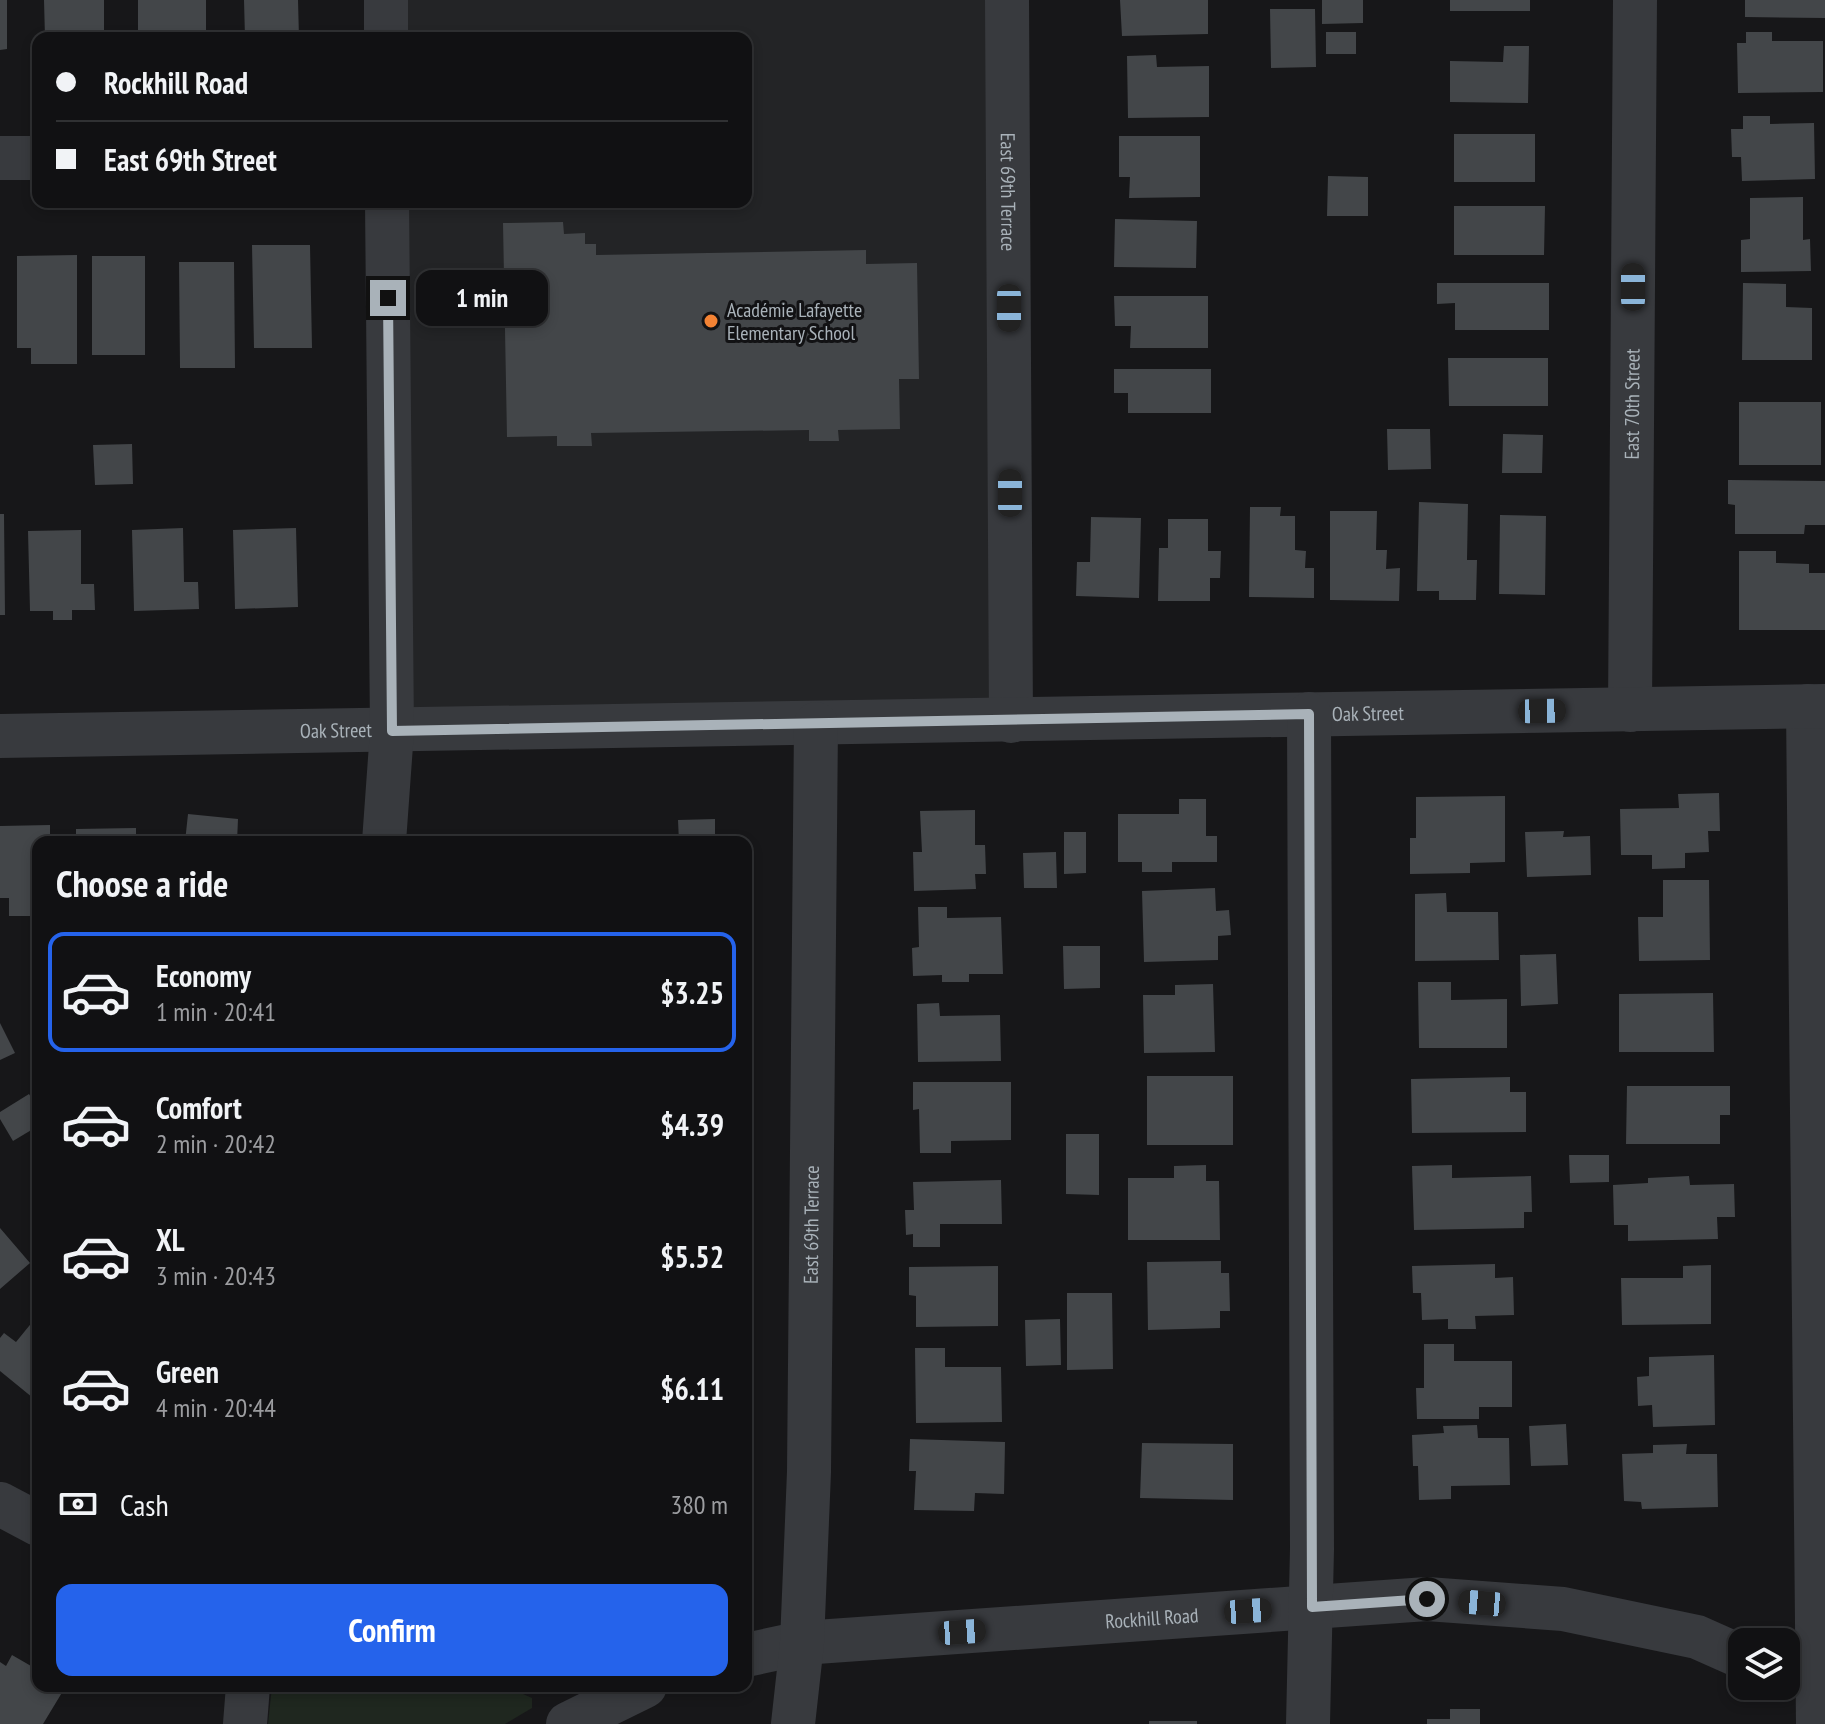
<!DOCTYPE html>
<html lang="en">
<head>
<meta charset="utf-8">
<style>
  :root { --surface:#111113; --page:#1a1a1c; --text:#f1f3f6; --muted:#9c9da0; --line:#303133; --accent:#2563eb }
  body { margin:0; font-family:"PT Sans Narrow",sans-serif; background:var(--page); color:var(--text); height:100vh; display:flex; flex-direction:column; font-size:30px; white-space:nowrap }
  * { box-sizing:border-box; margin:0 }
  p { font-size:26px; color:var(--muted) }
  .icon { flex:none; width:44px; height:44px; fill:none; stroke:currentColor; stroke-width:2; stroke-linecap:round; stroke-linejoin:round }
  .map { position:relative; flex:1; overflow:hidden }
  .sheet { position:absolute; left:32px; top:836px; width:720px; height:856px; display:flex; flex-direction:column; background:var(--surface); border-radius:16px; box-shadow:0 4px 12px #0003,0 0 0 2px var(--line) }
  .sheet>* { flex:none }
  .hud { position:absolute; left:32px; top:32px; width:720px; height:176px; border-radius:16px; box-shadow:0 4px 12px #0003,0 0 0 2px var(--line); display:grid; align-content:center; height:176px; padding:0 24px; background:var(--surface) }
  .controls { position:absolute; left:1728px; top:1628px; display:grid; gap:16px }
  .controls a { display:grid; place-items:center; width:72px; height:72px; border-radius:16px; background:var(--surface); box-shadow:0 4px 12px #0003,0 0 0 2px var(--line); font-size:40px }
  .end { position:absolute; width:36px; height:36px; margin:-18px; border:10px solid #a9b2b9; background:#111; box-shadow:0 0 0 4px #111 }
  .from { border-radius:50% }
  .bubble { position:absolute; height:56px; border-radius:16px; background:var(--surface); box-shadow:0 4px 12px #0003,0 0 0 2px var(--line); font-size:26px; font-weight:800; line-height:56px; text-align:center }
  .car { position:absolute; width:24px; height:48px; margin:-24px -12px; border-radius:10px; box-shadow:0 0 6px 2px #0007; background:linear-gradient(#222 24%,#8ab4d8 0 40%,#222 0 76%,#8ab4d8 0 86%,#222 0) }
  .hud b { display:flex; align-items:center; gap:28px; height:76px; font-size:30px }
  .hud b+b { border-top:2px solid var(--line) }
  .hud i { width:20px; height:20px; background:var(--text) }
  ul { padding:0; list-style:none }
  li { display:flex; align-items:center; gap:24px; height:120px; margin:0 16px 12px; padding:0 8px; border:4px solid transparent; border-radius:16px }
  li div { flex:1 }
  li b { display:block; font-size:30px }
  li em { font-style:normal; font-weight:800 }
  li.current { border-color:var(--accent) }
  li>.icon { width:72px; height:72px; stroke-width:1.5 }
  h2 { padding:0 24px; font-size:36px; line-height:96px }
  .pay { display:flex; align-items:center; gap:20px; height:88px; padding:0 24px; font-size:30px }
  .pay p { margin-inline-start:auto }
  .button { display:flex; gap:16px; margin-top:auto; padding:16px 24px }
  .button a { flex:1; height:92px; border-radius:16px; background:var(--accent); color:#fff; font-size:32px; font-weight:800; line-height:92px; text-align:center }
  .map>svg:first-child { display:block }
</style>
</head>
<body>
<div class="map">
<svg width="1825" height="1724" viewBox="0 0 1825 1724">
  <rect width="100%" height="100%" fill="#171719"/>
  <path fill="#232426" d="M396,0h598l1,707 -593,11 -4,-516h348v-164h-350z"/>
  <path fill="#1f271f" d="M272,1686h150l101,8 9,4v10l-27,16h-237z"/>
  <path fill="#434649" d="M0,0h7v49l-7,1z
    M44,0h60v38h-59z
    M138,0h68v38h-68z
    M244,0h54l1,38h-54z
    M1120,0h88v34l-86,2z
    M1322,0h41v23l-41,1z
    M1450,0h80v11h-80z
    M1745,0h80v18l-80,-1z
    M1270,9h45l1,58 -45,1z
    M1326,32h30v22h-30z
    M1746,32h26v9h51v51l-85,1 -1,-50h9z
    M1504,46h25l-1,57 -78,-1v-41l53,1z
    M1156,55l1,12 52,-1v51l-81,1 -1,-62z
    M1743,116h27v8l44,-1 1,56 -73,2 -1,-24h-9l-1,-28h12z
    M1454,134h81v48h-81z
    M1119,136h81v61l-71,1 1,-21h-11z
    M1328,176l40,1v39h-41z
    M1803,197v43l7,-1 1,32 -70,1v-32l9,-1v-41z
    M1454,206h91l-1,49h-90z
    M1115,219l82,2 -1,47 -82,-1z
    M563,222l1,12 21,-1v11h11v11l270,-5v14l51,-1 2,116h-20l1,50 -62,1 1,11h-30v-11l-218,3 1,13h-35v-10l-50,1 -4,-214z
    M252,245h58l2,103h-58z
    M77,255v109h-46v-16h-14v-92z
    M92,256h53v99h-53z
    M179,262h55l1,106h-55z
    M1437,283h112v47h-94v-27l-18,1z
    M1743,283l43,1v23l26,1v52h-70z
    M1114,296h94v52h-78l1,-22h-16z
    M1448,358h100v48h-99z
    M1114,369h97v44h-83v-20h-14z
    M1739,402h82v63h-82z
    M1387,429h43l1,40 -43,1z
    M1503,434l40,1 -1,38h-40z
    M132,444l1,40 -38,1 -2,-40z
    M1728,480l97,1v44h-20l-1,9h-69v-29l-7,-1z
    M1419,502l49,2 -1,56h10l-1,40h-37v-9h-22z
    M1250,507h31l-1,9h15v34l11,1 -1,17h9v30l-65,-1z
    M1330,511h47l-1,39h11l-1,19 14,-1 -1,33 -69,-1z
    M0,514h4l1,101h-5z
    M1500,515l46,1 -1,79 -46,-1z
    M1091,517l50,1 -2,80 -63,-2 1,-34h13z
    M1168,519h40v32h13l-1,27h-10v23h-52l1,-53h9z
    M183,528l1,54h14l1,27 -65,2 -2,-81z
    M296,528l2,79 -63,2 -2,-79z
    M81,530v54h13l1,26h-23v10h-19v-9h-23l-2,-80z
    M1739,551h37v12l33,1v9h16v57h-86z
    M1719,793l1,38h-12l1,21 -24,1v15l-33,1v-14h-31l-1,-46 59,-1 -1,-14z
    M1505,796v66l-35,1v10l-60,1v-36h6v-41z
    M1179,799h27v37h11v26h-45v10h-30v-10h-24v-48h61z
    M975,810v35h10l1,29h-11l1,15 -62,2 -1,-39h9l-2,-41z
    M188,814l50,5 -1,23h-52z
    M715,819v23h-36l-1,-22z
    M50,825v17h-12v74h-29v-18h-9v-72z
    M136,828v14h-60v-13z
    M1564,831l-1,6 27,-1 1,39 -64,2 -2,-45z
    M1064,832h22v41l-22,1z
    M486,835l91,2v5h-91z
    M1056,852l1,36h-33l-1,-35z
    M1663,880h46l1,80 -71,1 -1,-44h25z
    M1215,888l1,23 13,-1 2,25 -13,1v24l-74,2 -2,-71z
    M1446,893l1,19h51l1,48 -84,1v-67z
    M918,907h29v11l54,-1 2,57h-34v8h-27v-7l-29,1 -1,-28 7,-1z
    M1063,946h37v42l-36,1z
    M1556,954l2,50 -37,2 -1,-51z
    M1418,982h33v18l56,-1v49h-88z
    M1213,984l2,68 -71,1 -1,-58h32v-10z
    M1713,993l1,59h-95v-58z
    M939,1003l1,13 60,-1 1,46 -83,1 -1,-58z
    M0,1023l15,30 -15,7z
    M1147,1076h86v69h-86z
    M1510,1077v15h16v40l-114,1 -1,-54z
    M913,1082h98v58l-60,1v12h-31l-1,-44 -6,1z
    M1627,1086h103v29h-10v29h-94z
    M29,1094l9,14v18l-25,15 -13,-22v-7z
    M1066,1134h33v61l-33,-1z
    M1569,1155h40v27l-39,1z
    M1206,1165v16h13l1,59h-92v-62h46v-12z
    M1452,1165v13l79,-2 1,36h-8v16l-110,2 -2,-64z
    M1689,1176l1,9 44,-1 1,33h-18l1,22 -90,2v-16h-14l-1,-40 35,-2v-5z
    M1001,1180l1,44h-62v23h-27v-13l-7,1 -1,-25h9l-1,-28z
    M0,1228l30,35 -30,26z
    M1221,1261v12h8l1,38h-10v17l-72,2 -1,-68z
    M1495,1264v14l18,-1 1,38 -39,1 1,13h-28v-10l-26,1 -1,-27h-8l-1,-27z
    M1711,1265v59l-89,1 -1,-47h62v-12z
    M998,1266v60l-82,1v-31l-7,-1v-28z
    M1067,1293h45l1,76 -46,1z
    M38,1315v87l-38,-31v-33l4,-5 12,9z
    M1060,1319l1,46 -35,1 -1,-46z
    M1424,1344h30v17h58v46h-33v12h-62l-1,-31h8z
    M915,1348h30v19h56l1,55 -86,1z
    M1714,1355l1,70 -62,2 -1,-22 -14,1 -1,-29 12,-1v-19z
    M1566,1424l2,41 -37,1 -2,-40z
    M1477,1425l1,13h31l1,47 -59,1v13l-32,1 -1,-34h-5l-1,-31 32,-2 -1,-7z
    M910,1439l95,3 -1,52 -29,-1 -1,18 -60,-1 2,-39h-7z
    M1142,1443l91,1v56l-93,-2z
    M1687,1444l-1,10h31l1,53 -76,2 -1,-7 -17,-1 -2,-47 31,-1v-8z
    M12,1655l26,15v16h28l-23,38h-43v-62l6,4z
    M1450,1709h30v15h-53v-5h23z
    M1149,1721h48v3h-48z"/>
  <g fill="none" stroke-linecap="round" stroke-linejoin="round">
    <g stroke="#383a3e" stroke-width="44">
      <path d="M386,0v38"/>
      <path id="s1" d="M1007,0l4,721"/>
      <path d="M0,158h38"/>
      <path d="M1808,706l10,1018"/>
      <path id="s2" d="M1630,710l5,-710"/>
      <path id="s3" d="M0,736l1825,-30"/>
      <path d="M384,842l8,-111 -5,-529"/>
      <path d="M0,1504l38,20"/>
      <path id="s4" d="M746,1655l56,-12 625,-44 136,10 134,28 45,20"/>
      <path d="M245,1724l3,-38"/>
      <path d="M568,1724l77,-38"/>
      <path id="s5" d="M793,1724l9,-81 7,-171 7,-748"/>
      <path d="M1308,1724l4,-175 -3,-835"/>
    </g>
  </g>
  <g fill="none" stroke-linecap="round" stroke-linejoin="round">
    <path stroke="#a9b2b9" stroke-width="10" d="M388,298l4,433 917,-17 3,893 115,-8"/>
  </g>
  <circle fill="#f48334" stroke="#121214" stroke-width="3" cx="711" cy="321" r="8"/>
  <g text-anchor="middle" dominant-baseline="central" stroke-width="6" stroke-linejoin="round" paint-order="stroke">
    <g font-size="20" fill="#a9b2b9" stroke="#121214">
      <text stroke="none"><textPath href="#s1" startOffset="192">East 69th Terrace</textPath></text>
      <text stroke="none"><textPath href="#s2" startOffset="306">East 70th Street</textPath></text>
      <text stroke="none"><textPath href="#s3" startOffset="1368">Oak Street</textPath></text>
      <text stroke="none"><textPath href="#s3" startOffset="336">Oak Street</textPath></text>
      <text stroke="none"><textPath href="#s5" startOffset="500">East 69th Terrace</textPath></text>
      <text stroke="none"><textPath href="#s4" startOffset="408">Rockhill Road</textPath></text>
    </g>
    <g font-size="20" fill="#a9b2b9" stroke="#121214" text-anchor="start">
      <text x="727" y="310">Académie Lafayette<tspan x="727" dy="23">Elementary School</tspan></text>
    </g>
  </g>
</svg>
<div class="controls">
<a><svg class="icon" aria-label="layers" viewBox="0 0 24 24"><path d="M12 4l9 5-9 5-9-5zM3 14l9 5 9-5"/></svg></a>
</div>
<i class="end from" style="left:1427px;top:1599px"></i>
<i class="end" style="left:388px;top:298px"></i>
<div class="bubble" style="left:416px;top:270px;width:132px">1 min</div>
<i class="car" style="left:1633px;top:287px;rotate:0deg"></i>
<i class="car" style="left:1009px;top:308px;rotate:180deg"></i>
<i class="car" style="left:1010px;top:493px;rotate:0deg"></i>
<i class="car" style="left:1542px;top:711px;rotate:89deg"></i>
<i class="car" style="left:1482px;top:1603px;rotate:275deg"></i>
<i class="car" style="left:1248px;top:1611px;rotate:86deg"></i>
<i class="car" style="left:962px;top:1632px;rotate:86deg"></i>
<div class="hud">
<b><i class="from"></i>Rockhill Road</b>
<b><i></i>East 69th Street</b>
</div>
<section class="sheet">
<h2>Choose a ride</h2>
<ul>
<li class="current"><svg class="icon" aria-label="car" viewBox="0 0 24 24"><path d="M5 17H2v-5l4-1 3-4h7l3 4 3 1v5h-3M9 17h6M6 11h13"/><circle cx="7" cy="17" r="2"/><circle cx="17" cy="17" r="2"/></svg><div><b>Economy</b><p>1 min · 20:41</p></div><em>$3.25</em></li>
<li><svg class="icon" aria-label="car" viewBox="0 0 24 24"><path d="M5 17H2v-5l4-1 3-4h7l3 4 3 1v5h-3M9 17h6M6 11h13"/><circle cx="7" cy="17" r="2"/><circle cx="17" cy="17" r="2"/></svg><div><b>Comfort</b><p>2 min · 20:42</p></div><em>$4.39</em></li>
<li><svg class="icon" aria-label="car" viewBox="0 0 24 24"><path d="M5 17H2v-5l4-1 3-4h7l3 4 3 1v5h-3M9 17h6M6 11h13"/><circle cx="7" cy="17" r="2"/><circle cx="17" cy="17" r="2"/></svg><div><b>XL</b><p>3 min · 20:43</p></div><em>$5.52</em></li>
<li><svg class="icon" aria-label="car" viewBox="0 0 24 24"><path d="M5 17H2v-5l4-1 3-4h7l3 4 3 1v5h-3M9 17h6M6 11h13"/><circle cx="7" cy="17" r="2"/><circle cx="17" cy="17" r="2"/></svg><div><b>Green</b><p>4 min · 20:44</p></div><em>$6.11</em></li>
</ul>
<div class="pay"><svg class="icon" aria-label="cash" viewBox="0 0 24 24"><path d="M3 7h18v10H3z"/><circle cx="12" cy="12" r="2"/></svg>Cash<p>380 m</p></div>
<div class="button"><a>Confirm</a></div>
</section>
</div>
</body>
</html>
